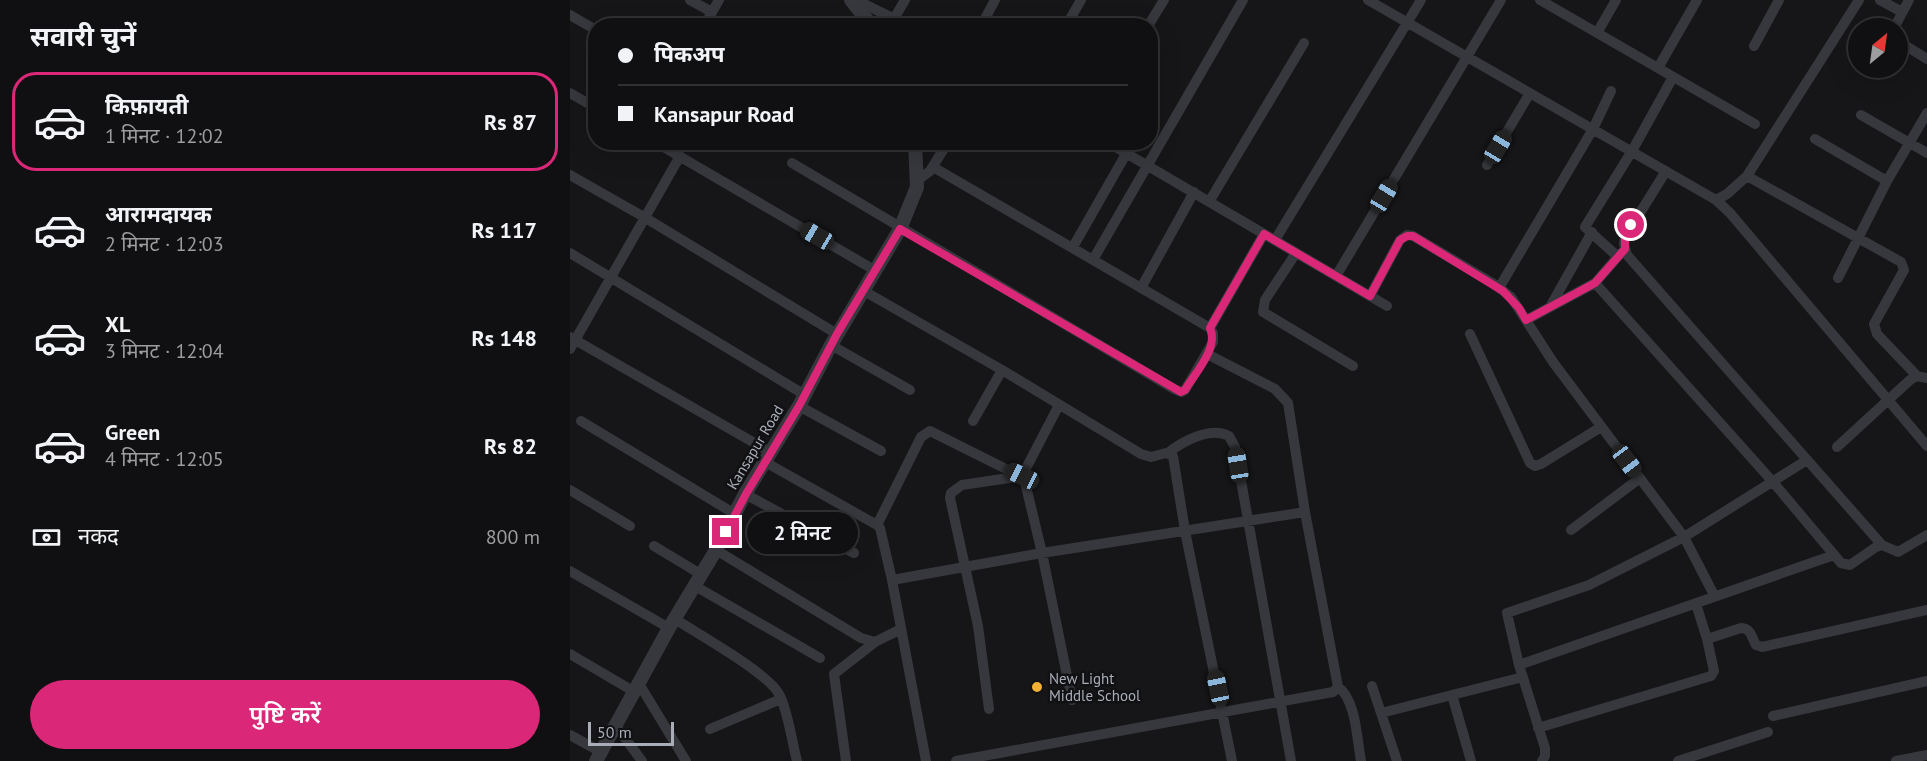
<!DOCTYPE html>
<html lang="hi">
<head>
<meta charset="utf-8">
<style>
  :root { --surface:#101012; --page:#1e1e20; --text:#f1f3f6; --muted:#9c9d9f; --line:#303032; --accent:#db2777 }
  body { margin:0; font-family:"PT Sans","Noto Sans Devanagari",sans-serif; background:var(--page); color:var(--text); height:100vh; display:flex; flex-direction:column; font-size:22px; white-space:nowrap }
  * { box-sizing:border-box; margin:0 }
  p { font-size:20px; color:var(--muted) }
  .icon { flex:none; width:33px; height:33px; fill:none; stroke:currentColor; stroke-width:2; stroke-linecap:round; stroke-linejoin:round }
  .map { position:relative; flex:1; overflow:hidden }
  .side { display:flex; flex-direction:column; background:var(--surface); width:570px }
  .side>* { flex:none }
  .guide { position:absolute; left:18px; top:18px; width:570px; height:132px; border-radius:24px; box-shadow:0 6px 24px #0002,0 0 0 2px var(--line); display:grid; align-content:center; height:132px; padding:0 30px; background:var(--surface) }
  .needle { width:39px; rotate:29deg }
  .buttons { position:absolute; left:1278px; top:18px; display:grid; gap:12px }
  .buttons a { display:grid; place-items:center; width:60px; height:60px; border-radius:50%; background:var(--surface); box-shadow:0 6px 24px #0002,0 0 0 2px var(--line); font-size:30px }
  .scale { position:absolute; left:18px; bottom:15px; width:86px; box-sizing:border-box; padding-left:6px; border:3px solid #a8adb8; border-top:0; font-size:16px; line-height:21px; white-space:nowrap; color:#a8adb8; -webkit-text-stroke:4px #111113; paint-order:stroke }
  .end { position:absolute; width:27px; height:27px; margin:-14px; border:8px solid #db2777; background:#fff; box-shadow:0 0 0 3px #fff }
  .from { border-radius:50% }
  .bubble { position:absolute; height:42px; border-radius:21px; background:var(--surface); box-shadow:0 6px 24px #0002,0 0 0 2px var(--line); font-size:20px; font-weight:600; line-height:42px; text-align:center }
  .car { position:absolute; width:18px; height:36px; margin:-18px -9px; border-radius:8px; box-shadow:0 0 4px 2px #0007; background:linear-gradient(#222 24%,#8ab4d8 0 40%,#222 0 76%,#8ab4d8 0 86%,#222 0) }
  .guide b { display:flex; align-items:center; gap:21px; height:57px; font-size:22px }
  .guide b+b { border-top:2px solid var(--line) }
  .guide i { width:15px; height:15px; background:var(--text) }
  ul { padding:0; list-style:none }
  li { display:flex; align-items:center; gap:18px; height:99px; margin:0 12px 9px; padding:0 18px; border:3px solid transparent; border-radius:24px }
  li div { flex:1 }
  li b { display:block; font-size:22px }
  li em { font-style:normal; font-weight:600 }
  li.on { border-color:var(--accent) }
  li>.icon { width:54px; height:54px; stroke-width:1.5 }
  h2 { padding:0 30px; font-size:27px; line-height:72px }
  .pay { display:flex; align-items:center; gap:15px; height:66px; padding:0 30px; font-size:22px }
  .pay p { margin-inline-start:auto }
  .button { display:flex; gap:12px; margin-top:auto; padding:12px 30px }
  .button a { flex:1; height:69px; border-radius:36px; background:var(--accent); color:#fff; font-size:24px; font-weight:600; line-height:69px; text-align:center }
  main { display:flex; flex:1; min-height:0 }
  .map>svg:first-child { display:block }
</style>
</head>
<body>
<main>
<section class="side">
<h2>सवारी चुनें</h2>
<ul>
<li class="on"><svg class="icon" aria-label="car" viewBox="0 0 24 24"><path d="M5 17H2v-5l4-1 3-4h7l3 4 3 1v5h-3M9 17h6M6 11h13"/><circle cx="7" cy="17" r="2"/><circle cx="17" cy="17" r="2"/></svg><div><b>किफ़ायती</b><p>1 मिनट · 12:02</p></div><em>Rs 87</em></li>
<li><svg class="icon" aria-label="car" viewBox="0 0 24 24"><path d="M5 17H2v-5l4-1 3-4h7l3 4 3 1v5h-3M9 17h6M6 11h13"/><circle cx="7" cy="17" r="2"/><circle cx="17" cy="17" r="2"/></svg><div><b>आरामदायक</b><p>2 मिनट · 12:03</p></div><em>Rs 117</em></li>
<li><svg class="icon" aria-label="car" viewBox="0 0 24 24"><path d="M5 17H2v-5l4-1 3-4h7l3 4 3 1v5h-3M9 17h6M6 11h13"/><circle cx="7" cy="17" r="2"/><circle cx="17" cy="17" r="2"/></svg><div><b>XL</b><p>3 मिनट · 12:04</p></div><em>Rs 148</em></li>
<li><svg class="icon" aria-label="car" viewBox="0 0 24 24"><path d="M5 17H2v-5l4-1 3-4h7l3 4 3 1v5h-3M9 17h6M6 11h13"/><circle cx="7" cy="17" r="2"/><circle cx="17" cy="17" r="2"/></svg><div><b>Green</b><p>4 मिनट · 12:05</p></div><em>Rs 82</em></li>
</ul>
<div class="pay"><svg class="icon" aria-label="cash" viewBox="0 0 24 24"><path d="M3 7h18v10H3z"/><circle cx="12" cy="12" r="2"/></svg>नकद<p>800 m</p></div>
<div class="button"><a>पुष्टि करें</a></div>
</section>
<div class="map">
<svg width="1357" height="761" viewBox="0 0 1357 761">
  <rect width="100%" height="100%" fill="#161618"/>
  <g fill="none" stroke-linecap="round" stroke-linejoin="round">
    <path stroke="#37383d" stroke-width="10" d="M120,0l22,12
      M286,0l53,26
      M798,0l348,200 14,13 197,233
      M970,0l215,124
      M1310,0l22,12
      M0,15l26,15
      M325,17l10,-17
      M134,26l15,-26
      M411,26l14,-26
      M496,26l15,-26
      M578,26l16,-26
      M1324,28l15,-28
      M1027,33l19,-33
      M1328,41l29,18
      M1184,46l25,-46
      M1088,68l39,-68
      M0,93l26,15
      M1291,115l66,38
      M1245,139l72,42
      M85,142l221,129
      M330,142l16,1
      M537,142l280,164
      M222,163l382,226 7,3 4,-2 28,-48v-9l-3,-5 -277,-161
      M917,165l43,-72
      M1096,171l-41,66 -1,7 3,11 255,290 16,7 29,-17
      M0,175l74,42 193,117
      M1177,176l154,86 3,8 -30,54 3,10 40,42
      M348,180l12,-9 18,-29
      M1146,200l11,-6 20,-18 112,-176
      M639,202l95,-159
      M705,240l146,-240
      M503,247l53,-93
      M0,253l235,142
      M726,253l-31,47 -2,12 90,54
      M1048,257l-33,-30 47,-76 41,-74
      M524,258l149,-258
      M766,276l165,-276
      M1268,278l49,-97 40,-68
      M1025,283l178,199 68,81 9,2 26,-18 6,-2
      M571,288l53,-96
      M929,288l94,-159 18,-38
      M294,291l138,79 139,84 10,3 15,-4 7,3 12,75 47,230
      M800,296l30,-56 7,-5 6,1 81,48 17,13 42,65 131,175 30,58
      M980,307l42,-75
      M956,320l69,-37 26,-30
      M640,328l54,-94
      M900,334l60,129 5,3 6,-2 60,-37
      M0,337l200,115
      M261,345l79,45
      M0,349l110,-193
      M637,354l68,35 13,14 17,109 33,175c18,12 19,53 23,74
      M229,406l82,45
      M11,421l154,93
      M403,421l29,-51
      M1267,447l73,-67 7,-4 10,2
      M598,453c15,-12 43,-27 61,-17l6,11 56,314
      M195,462l112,63 3,3 12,52 34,181
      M0,490l60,36
      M175,494l109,59
      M307,525l44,-88 9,-6 94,47 18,75 30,147
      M1001,530l69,-52
      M84,546l48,29
      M146,550l145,88 14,4 26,-13
      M0,571l99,57
      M322,580l150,-27 263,-41
      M125,586l125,72
      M105,619c23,15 93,54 104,75 9,16 13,49 18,67
      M1137,639l34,-11c11,1 10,9 15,17l6,2 165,-37
      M0,654l63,37
      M949,665l315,-110
      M68,682l48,79
      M802,686l25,75
      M882,695l19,66
      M419,709l-11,-83 -28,-128 1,-5 11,-8 60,-9 37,-71
      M811,713l142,-36
      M1203,716l154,-35
      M45,725l27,36
      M968,728l173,-52 3,-5 -7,-32 -11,-35
      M140,729l71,-30
      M0,735l31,17
      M276,761l-12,-87 41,-32
      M386,761l377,-69 5,-5
      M972,761l3,-5v-8l-26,-83 -12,-52 82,-28 95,-48 123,-77
      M1108,761l90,-29
      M1326,761l31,-6"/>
    <path stroke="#37383d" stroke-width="14" d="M281,0l21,26
      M26,761l73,-133 47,-78 29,-56 54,-88 32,-61 69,-116 17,-42 -2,-45"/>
  </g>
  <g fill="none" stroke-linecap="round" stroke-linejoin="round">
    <path stroke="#db2777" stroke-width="8" d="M156,532l20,-38 53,-88 38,-72 63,-105 281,163 4,-2c10,-17 34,-42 25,-62l54,-94 106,62 30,-56 7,-4h6l90,55 16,17 7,12 69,-37 30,-34v-12l6,-12"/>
  </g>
  <circle fill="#f2b134" stroke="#111113" stroke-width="2" cx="467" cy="687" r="6"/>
  <g text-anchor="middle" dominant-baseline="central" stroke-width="5" stroke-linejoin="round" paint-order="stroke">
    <g font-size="15" fill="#a8adb8" stroke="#111113">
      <text transform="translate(185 447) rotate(-59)">Kansapur Road</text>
    </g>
    <g font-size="15" fill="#a8adb8" stroke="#111113" text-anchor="start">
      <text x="479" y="678">New Light<tspan x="479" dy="17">Middle School</tspan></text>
    </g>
  </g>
</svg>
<div class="buttons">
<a><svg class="needle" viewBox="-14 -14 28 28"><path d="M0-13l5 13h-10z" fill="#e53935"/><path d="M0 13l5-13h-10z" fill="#9c9d9f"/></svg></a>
</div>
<div class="scale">50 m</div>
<i class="end from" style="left:1061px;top:225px"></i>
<i class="end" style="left:156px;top:532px"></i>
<div class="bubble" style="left:177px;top:512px;width:111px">2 मिनट</div>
<i class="car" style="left:928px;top:147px;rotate:31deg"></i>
<i class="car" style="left:814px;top:196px;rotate:31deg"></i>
<i class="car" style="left:247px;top:236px;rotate:300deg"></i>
<i class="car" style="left:1057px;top:461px;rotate:143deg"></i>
<i class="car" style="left:668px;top:465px;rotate:351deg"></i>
<i class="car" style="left:452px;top:476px;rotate:296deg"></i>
<i class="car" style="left:648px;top:688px;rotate:348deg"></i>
<div class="guide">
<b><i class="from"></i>पिकअप</b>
<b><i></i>Kansapur Road</b>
</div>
</div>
</main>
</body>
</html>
